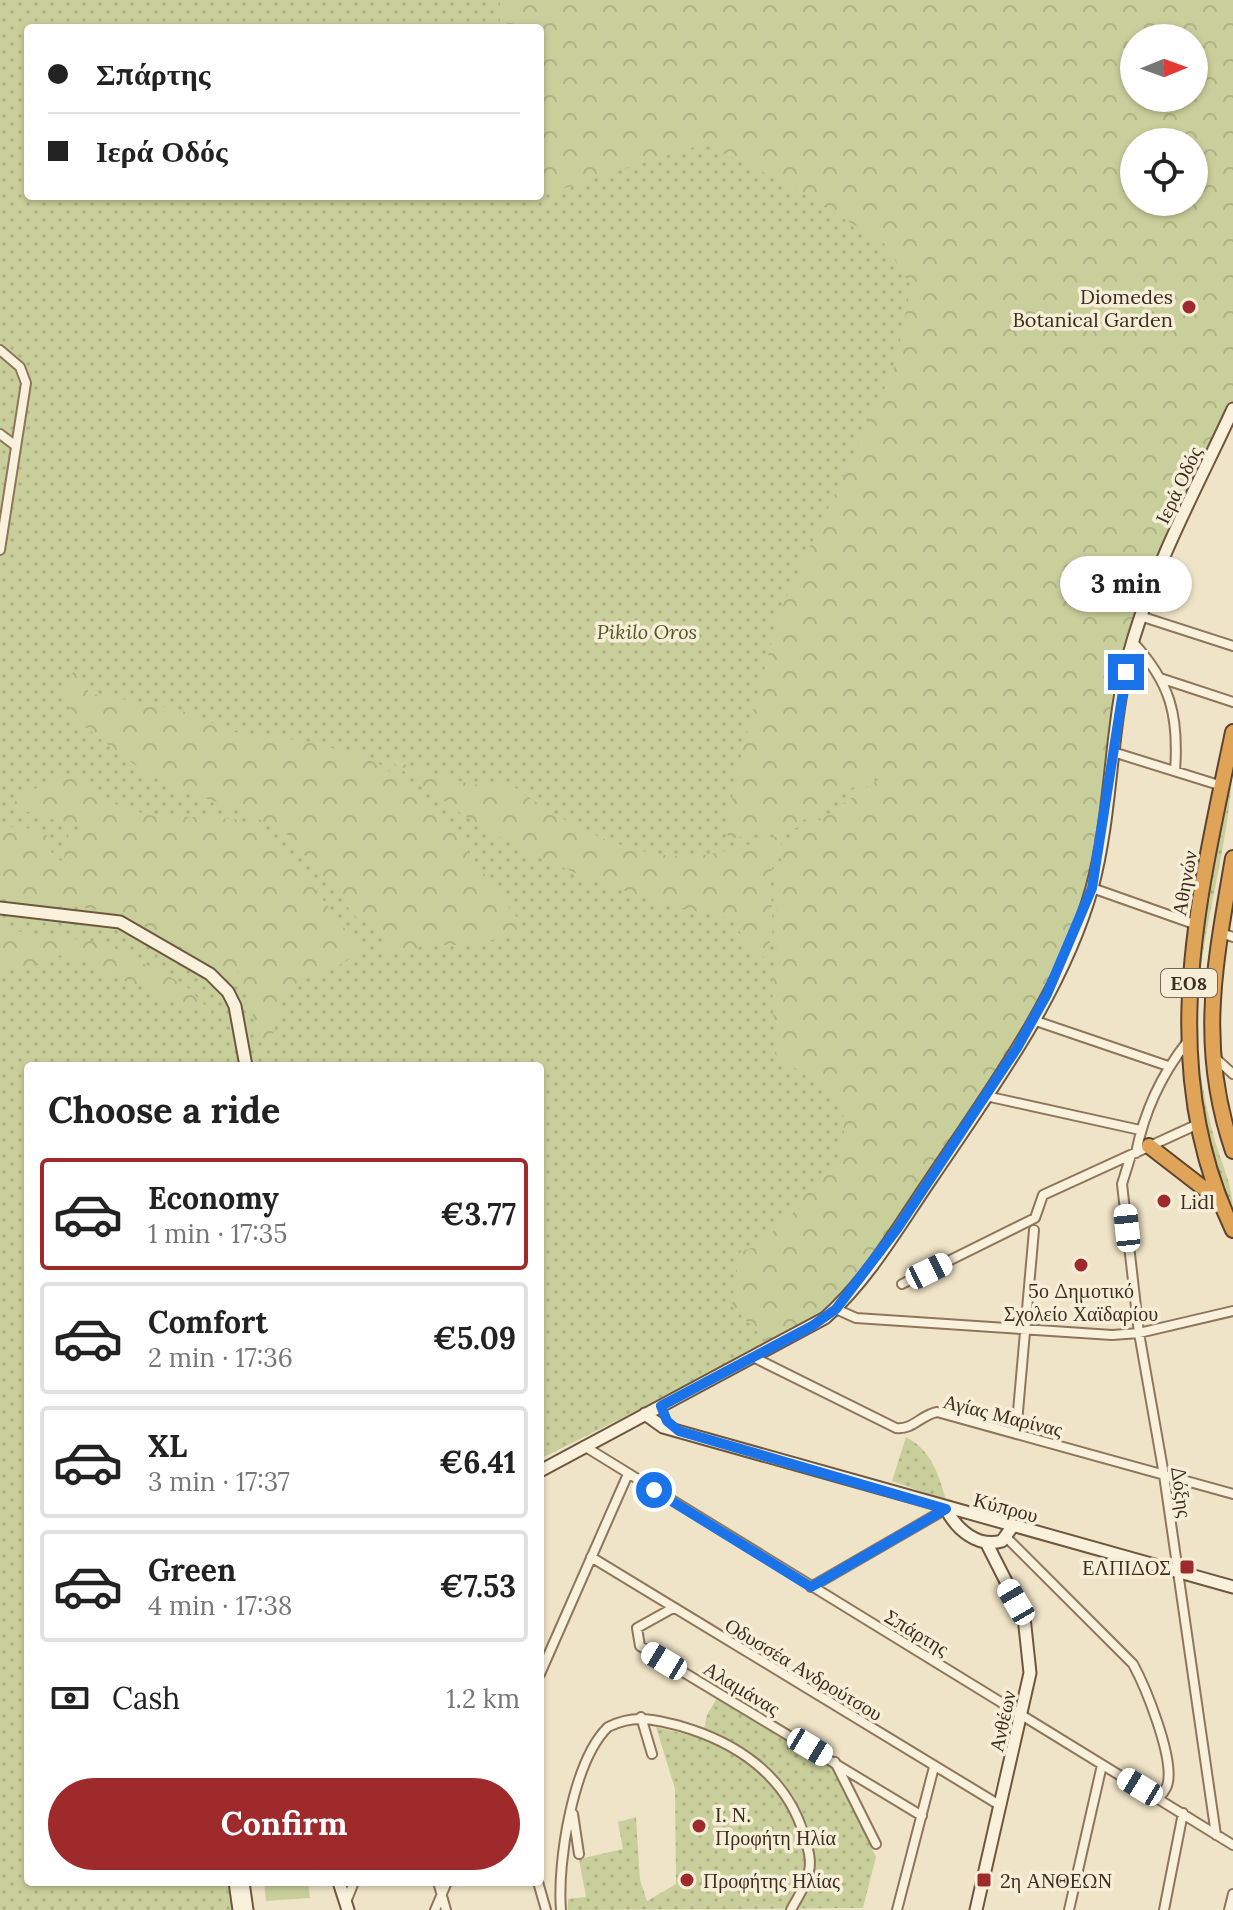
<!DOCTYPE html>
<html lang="en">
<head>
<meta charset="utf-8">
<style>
  :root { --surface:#fff; --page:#f2f2f2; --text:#222; --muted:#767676; --line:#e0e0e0; --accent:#9e2a2b }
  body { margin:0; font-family:Lora,serif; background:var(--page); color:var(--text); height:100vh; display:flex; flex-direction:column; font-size:30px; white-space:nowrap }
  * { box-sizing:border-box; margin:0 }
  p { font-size:26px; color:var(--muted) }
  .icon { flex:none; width:44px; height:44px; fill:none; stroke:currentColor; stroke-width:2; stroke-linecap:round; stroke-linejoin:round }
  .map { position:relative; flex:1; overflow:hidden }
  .details { position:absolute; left:24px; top:1062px; width:520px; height:824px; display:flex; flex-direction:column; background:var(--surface); border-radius:8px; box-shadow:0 2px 6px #0004 }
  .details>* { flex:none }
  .top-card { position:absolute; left:24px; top:24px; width:520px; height:176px; border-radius:8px; box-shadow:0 2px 6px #0004; display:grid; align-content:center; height:176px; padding:0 24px; background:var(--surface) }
  .needle { width:52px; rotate:89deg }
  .controls { position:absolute; left:1120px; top:24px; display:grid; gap:16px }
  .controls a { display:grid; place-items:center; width:88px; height:88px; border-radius:50%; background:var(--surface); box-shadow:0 2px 6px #0004; font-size:40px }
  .end { position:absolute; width:36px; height:36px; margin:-18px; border:10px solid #1a73e8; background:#fff; box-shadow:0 0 0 4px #fff }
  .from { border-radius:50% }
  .bubble { position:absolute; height:56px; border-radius:28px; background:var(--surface); box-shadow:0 2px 6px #0004; font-size:26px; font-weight:700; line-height:56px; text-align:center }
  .car { position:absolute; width:24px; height:48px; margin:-24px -12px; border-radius:10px; box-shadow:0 0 6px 2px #0007; background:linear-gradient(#fff 24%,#345 0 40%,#fff 0 76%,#345 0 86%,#fff 0) }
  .top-card b { display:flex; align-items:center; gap:28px; height:76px; font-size:30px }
  .top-card b+b { border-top:2px solid var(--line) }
  .top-card i { width:20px; height:20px; background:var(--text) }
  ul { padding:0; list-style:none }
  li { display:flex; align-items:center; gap:24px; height:112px; margin:0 16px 12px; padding:0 8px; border:4px solid var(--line); border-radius:8px }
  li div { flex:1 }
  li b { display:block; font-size:30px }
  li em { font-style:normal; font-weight:700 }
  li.active { border-color:var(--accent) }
  li>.icon { width:72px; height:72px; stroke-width:1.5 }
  h2 { padding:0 24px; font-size:36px; line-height:96px }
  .pay { display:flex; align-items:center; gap:20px; height:88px; padding:0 24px; font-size:30px }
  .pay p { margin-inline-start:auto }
  .primary-button { display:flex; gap:16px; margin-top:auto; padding:16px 24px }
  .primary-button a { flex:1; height:92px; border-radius:48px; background:var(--accent); color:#fff; font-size:32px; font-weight:700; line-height:92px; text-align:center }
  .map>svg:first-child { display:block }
</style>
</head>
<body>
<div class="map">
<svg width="1233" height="1910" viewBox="0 0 1233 1910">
  <defs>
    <pattern id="grass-dots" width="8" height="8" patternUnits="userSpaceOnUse" patternTransform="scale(2)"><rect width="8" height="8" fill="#c9cf9b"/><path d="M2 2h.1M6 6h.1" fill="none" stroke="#aeb285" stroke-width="1.8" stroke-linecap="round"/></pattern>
    <pattern id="forest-crowns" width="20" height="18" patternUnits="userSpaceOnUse" patternTransform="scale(2)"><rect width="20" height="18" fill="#c9cf9b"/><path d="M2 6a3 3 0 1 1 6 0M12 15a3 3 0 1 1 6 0" fill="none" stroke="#aeb285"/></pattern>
  </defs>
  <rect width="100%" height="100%" fill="#f0e4c8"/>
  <path fill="url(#grass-dots)" fill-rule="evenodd" d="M0,0h1233l-84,577 -55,276 -328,493 -226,113v-393h-512v816h204l2,28h-234zM28,28h512v168h-512zM1134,38h60v60h-60zM1134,142h60v60h-60z
    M1233,750c0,89 -33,176 -36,265 -1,43 7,85 18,126 7,25 18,44 18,70 -9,-22 -22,-45 -28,-68 -31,-129 4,-266 28,-393z
    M906,1437c26,14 32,36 40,63l-54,-19z
    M718,1696l115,71 43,90 -13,51 -295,2v-11l18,-2 -7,-38 44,-10 -5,-27 18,-5 4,63 7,21 29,-17 -1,-95 -19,-62 46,11 5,-23z"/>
  <path fill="url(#forest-crowns)" fill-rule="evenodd" d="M500,0h733v409l-93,207 -48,272 -33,78 -73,130 -150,213 -63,39 -41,-42c2,-17 3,-38 8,-54l17,-6 37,-34 13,-22 19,-14 14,-21 4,-20 -1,-28 -10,-12 -58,-41 -3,-78 7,-43 -4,-39 6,-35 11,-20 87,-60 -1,-8 -75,49 -6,8 -70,11 7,-57 46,-171 115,-245 16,-80 -27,-43 -104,-63 -77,-36 -163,52v-168h-40zM1134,38h60v60h-60zM1134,142h60v60h-60z
    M74,671l7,5 4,12 7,6 86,15 56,23 70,9 66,16 63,47 95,129 -60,12h-44l-16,7 -31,-1 8,-9 -1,-9 -26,-14 -72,-86 -45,-23 -68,-22 -30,-17 -69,-52 -8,-22 1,-15z
    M388,759c37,11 84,32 123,26 52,37 113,73 179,71 32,-1 64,-14 95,-22l-15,40 3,55 -7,30 -17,-13 -17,-27c-69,-13 -154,-41 -216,-73 -46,-23 -87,-56 -128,-87z
    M60,775l25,4 11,19 52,17 87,4 23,8 22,16 81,107c-12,11 -27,18 -42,25 -7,3 -18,4 -24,9 -20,18 -17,47 -29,69 -14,-26 -14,-57 -28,-82l-5,13c-42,-34 -93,-67 -147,-76 -29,-5 -57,-2 -86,-10v-72l45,4 6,22 12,11 6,-30h14l-1,-9c-8,-3 -13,-2 -20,-3 -19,-2 -28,-11 -53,-11l7,-10z
    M0,929l104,14 81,42 28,29 -44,-13 -22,-13 -37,-12 -24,-15 -28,-6 -28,10 -30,4z"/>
  <path fill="#c9cf9b" d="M264,1882h44l2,16 -44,3z"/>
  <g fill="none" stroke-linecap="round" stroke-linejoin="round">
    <g stroke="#8d765c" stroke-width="12">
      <path id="street" d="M0,350l20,17 6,16 -26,167
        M0,434l16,12
        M1140,616l93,30
        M1132,641c39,42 47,75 43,130
        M1160,678l73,24
        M1113,752l109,34
        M1092,888l105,37
        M1221,933l12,4
        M1033,1020l135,46
        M1213,1056l20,18
        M986,1096l154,34
        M1136,1153c8,-41 26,-79 51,-111
        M1131,1155l-9,29 17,149 25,142 52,360
        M902,1284l133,-66 8,-23 153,-70
        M836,1309l20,9 256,17 27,-2 94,-22
        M755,1358l141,70c17,2 25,-13 41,-16l296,82
        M1016,1434l18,-204
        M584,1446l649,399
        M1007,1538l126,126c13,24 40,91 35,118 -1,7 -5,11 -9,16
        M591,1557l410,249
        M811,1587l135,-78
        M673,1608l-36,20 3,18 282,170
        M540,1674l88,-200
        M641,1717l11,37
        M835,1762l41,82
        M573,1814l6,40
        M438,1882l8,28
        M538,1882l8,28
        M346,1902l8,-20
        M435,1910l12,-28
        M561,1910c-4,-48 12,-149 47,-183 26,-13 45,-8 72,-1 56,16 106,49 124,109 3,11 8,24 5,36 -2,14 -12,27 -18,39
        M897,1910l37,-143
        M1069,1910l33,-145
        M1164,1910l19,-97
        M1229,1910l4,-16"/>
    </g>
    <g stroke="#6f573f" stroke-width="15">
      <path id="secondary" d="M0,908l120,14 90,52 18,18 7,14 11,60
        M645,1414l18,13 570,160
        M540,1471l285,-153c43,-38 74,-92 106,-139 60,-89 132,-187 161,-291 22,-82 17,-170 42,-251 24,-79 65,-154 99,-228
        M946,1509c11,21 32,39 56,32l10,-14
        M235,1882l4,28
        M243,1882l4,28
        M339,1882l9,28
        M976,1910l54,-237 -6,-56 -37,-73"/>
    </g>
    <g stroke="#5b4430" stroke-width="18">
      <path id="highway" d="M1233,732c-35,168 -78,335 0,498
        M1233,858c-18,106 -36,187 0,293
        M1149,1146l66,51"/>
    </g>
    <use href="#street" stroke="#faf1dc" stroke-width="8"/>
    <use href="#secondary" stroke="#faf1dc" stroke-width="11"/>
    <use href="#highway" stroke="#e0a458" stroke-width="14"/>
  </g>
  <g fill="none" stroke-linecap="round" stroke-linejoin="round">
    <path stroke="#1a73e8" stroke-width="10" d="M654,1490l157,97 135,-78 -267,-78 -12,-10 -6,-15 151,-80 24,-17 61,-80 120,-181 30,-54 45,-106 34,-216"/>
  </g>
  <g fill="#9e2a2b" stroke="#f7eed8" stroke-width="3">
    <circle cx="1189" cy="307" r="8"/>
    <circle cx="1164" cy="1201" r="8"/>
    <circle cx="1081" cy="1265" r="8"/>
    <rect x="1179" y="1559" width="16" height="16" rx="4"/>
    <circle cx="699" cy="1826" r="8"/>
    <circle cx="687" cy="1880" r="8"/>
    <rect x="976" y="1872" width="16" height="16" rx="4"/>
  </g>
  <g text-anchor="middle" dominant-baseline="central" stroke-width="7" stroke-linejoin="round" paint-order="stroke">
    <rect fill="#f7eed8" stroke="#756857" stroke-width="2" x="1161" y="969" width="56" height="28" rx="6"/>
    <g font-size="18" font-weight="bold" fill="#3d2e20">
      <text x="1189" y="983">ΕΟ8</text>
    </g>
    <g font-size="20" fill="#3d2e20" stroke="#f7eed8" text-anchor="start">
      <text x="1173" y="296" text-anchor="end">Diomedes<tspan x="1173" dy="23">Botanical Garden</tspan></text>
      <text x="1180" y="1201">Lidl</text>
      <text x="1081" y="1290" text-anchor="middle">5ο Δημοτικό<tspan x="1081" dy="23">Σχολείο Χαϊδαρίου</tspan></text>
      <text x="1171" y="1567" text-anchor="end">ΕΛΠΙΔΟΣ</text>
      <text x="715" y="1814">Ι. Ν.<tspan x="715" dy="23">Προφήτη Ηλία</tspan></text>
      <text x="703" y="1880">Προφήτης Ηλίας</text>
      <text x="1000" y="1880">2η ΑΝΘΕΩΝ</text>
    </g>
    <g font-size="20" fill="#3d2e20" stroke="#f7eed8">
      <text transform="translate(1178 485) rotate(-65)">Ιερά Οδός</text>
      <text transform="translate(1184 883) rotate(-80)">Αθηνών</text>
      <text transform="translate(1003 1415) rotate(14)">Αγίας Μαρίνας</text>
      <text transform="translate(1182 1492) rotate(82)">Δόξης</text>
      <text transform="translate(1006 1507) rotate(15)">Κύπρου</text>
      <text transform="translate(917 1632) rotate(31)">Σπάρτης</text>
      <text transform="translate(804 1669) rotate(31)">Οδυσσέα Ανδρούτσου</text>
      <text transform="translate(742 1688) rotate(31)">Αλαμάνας</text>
      <text transform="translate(1002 1721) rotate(-78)">Ανθέων</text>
    </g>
    <g font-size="20" font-style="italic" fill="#4d5a26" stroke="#f7eed8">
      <text x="647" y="631">Pikilo Oros</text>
    </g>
  </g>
</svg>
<div class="controls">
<a><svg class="needle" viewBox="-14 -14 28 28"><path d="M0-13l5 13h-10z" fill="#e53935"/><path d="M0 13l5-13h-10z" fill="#767676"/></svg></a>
<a><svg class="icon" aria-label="locate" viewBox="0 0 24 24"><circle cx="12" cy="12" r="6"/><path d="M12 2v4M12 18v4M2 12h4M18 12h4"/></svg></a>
</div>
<i class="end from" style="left:654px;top:1490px"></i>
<i class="end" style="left:1126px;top:672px"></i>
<div class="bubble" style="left:1060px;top:556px;width:132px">3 min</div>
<i class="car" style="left:1127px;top:1228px;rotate:354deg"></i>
<i class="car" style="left:929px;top:1271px;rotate:64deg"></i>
<i class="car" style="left:1016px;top:1602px;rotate:330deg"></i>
<i class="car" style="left:664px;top:1661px;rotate:301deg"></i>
<i class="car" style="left:810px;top:1747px;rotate:121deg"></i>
<i class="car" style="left:1140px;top:1787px;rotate:301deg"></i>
<div class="top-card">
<b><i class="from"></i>Σπάρτης</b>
<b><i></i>Ιερά Οδός</b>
</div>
<section class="details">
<h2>Choose a ride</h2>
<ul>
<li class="active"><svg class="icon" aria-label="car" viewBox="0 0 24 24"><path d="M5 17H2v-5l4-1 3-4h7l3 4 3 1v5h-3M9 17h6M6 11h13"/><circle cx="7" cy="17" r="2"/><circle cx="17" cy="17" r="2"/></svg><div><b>Economy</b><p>1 min · 17:35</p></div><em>€3.77</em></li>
<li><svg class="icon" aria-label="car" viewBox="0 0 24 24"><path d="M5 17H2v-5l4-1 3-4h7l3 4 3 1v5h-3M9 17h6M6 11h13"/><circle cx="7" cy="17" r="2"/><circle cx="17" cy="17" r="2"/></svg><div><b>Comfort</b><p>2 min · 17:36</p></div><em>€5.09</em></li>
<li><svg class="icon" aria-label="car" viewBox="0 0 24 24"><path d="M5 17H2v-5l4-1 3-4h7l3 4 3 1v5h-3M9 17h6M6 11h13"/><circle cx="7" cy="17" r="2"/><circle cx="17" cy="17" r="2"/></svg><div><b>XL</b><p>3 min · 17:37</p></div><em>€6.41</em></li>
<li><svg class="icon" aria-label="car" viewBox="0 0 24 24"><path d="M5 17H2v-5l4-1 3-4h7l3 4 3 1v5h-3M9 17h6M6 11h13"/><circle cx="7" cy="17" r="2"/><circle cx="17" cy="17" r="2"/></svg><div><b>Green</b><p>4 min · 17:38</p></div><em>€7.53</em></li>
</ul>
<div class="pay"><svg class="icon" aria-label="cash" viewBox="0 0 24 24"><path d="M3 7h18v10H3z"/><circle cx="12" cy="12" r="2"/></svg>Cash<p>1.2 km</p></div>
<div class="primary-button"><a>Confirm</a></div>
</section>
</div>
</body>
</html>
